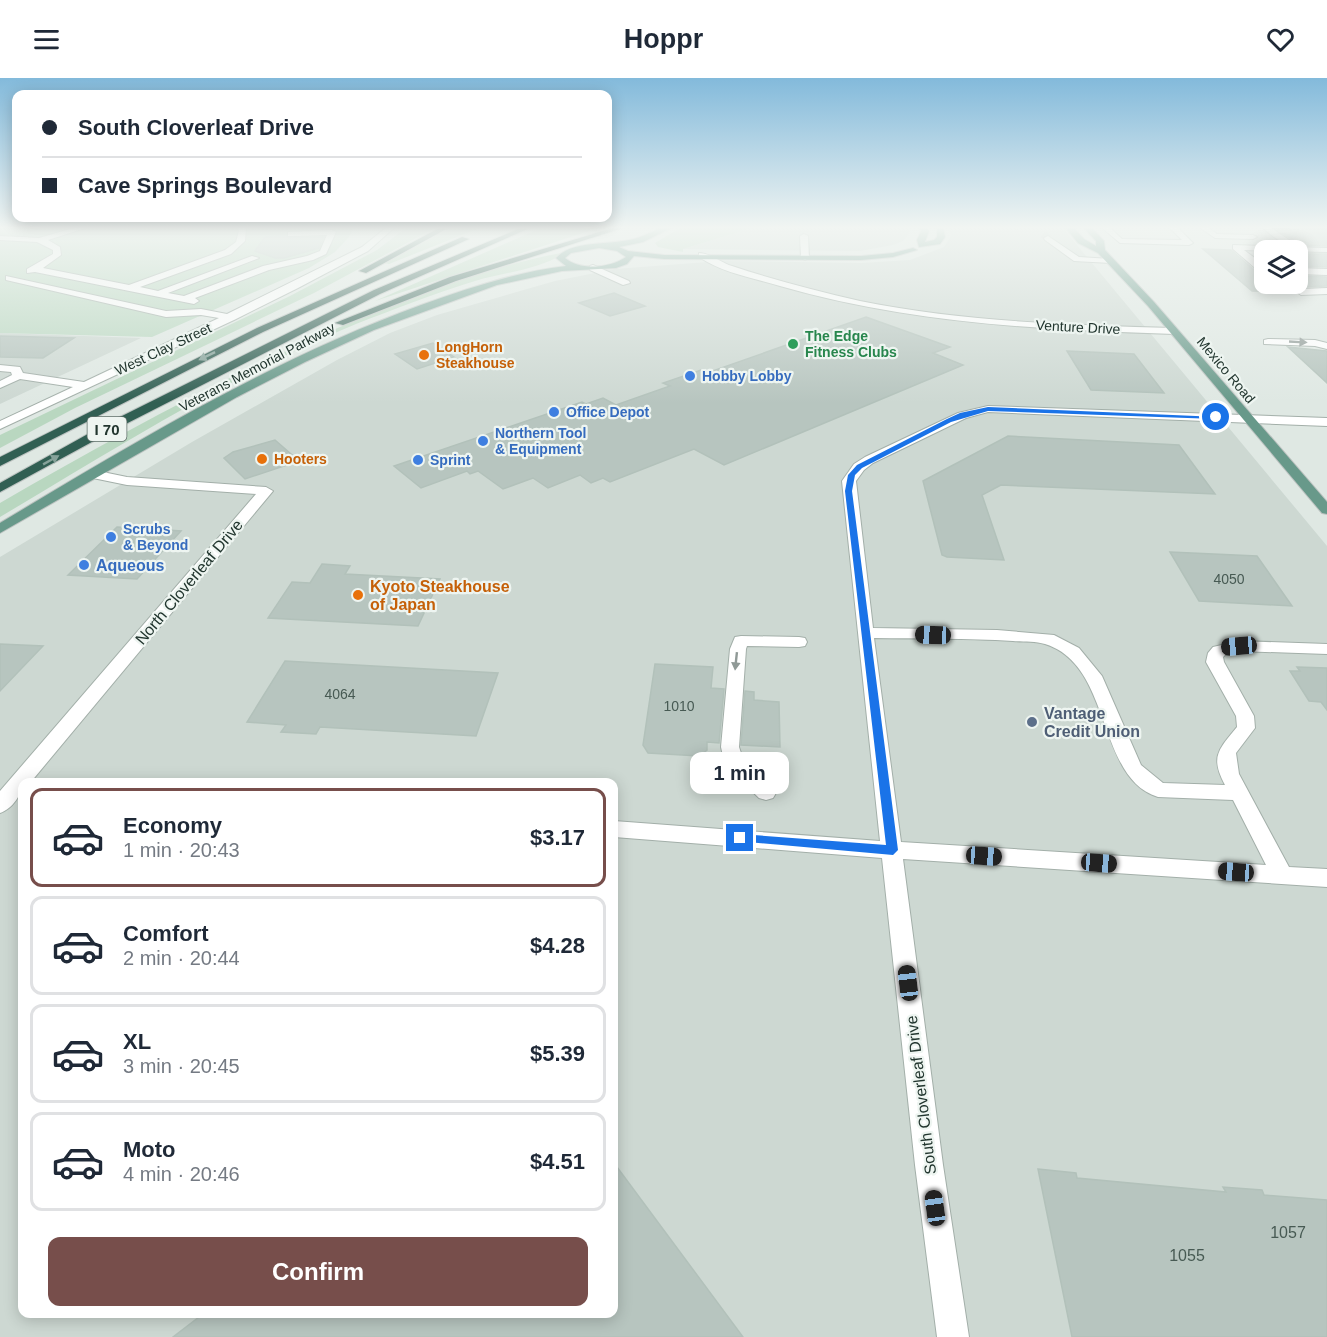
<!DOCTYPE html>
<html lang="en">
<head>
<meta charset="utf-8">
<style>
  :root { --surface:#fff; --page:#f2f2f3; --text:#1f2937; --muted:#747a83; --line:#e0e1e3; --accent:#774e4b }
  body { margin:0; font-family:Arial,sans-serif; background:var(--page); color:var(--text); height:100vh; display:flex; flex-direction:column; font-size:22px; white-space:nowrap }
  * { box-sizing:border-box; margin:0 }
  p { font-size:20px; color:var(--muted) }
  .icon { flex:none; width:33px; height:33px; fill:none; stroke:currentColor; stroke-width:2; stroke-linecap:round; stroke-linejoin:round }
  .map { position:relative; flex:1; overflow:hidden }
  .sheet { position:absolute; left:18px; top:700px; width:600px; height:540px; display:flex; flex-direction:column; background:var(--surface); border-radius:12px; box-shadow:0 3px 15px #0003 }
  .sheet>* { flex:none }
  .hud { position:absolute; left:12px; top:12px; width:600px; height:132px; border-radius:12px; box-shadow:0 3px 15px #0003; display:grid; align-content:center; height:132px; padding:0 30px; background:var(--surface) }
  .tools { position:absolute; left:1254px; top:162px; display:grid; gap:12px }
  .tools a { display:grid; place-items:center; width:54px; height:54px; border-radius:12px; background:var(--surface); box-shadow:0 3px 15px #0003; font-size:30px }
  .end { position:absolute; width:27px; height:27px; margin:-14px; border:8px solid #1a73e8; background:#fff; box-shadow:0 0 0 3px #fff }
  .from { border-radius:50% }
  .bubble { position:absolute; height:42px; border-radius:12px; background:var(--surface); box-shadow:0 3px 15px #0003; font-size:20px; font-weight:700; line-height:42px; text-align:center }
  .car { position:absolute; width:18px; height:36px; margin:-18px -9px; border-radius:8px; box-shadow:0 0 4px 2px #0007; background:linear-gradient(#222 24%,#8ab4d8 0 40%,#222 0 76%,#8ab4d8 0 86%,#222 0) }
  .hud b { display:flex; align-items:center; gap:21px; height:57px; font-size:22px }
  .hud b+b { border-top:2px solid var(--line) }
  .hud i { width:15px; height:15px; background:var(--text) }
  ul { padding:10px 0 0; list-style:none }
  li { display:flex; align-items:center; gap:18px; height:99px; margin:0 12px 9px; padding:0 18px; border:3px solid var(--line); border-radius:12px }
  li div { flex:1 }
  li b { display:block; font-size:22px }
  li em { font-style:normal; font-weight:700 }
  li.on { border-color:var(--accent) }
  li>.icon { width:54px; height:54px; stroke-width:1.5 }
  .action { display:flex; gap:12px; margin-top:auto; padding:12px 30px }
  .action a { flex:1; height:69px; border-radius:12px; background:var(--accent); color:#fff; font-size:24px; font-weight:700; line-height:69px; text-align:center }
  header { display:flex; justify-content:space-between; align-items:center; height:78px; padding:0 30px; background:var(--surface); font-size:27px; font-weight:700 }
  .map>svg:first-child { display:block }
</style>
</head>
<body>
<header><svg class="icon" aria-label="menu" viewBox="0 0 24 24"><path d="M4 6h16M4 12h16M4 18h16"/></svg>Hoppr<svg class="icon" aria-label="heart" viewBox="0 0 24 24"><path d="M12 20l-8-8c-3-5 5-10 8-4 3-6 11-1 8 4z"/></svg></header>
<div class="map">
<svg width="1327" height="1259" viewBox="0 0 1327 1259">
  <rect width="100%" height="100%" fill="#dfe8e3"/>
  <path fill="#cdd8d2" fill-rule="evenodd" d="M755,149h153l2,5 -7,9 -10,4 -33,6 -177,-2z
    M949,149h113l265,319v791h-1327v-780l192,-115 145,-82 53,-27 47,-18 118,-34 60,-12 106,-8 140,2 49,-3 34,-13 7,-11zM22,705h592v531h-592z
    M0,255l141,5 -141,66z"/>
  <path fill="#b9d7c0" d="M0,149h354l-5,10 -14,15 -26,16 -157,69 -152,-4z
    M407,149h30l-123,66 -239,115 -75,40v-13l290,-139 87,-46z
    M453,149h29l-93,37 -5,-1z
    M543,149h58l-226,74z
    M682,149h73l-72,22v3l-25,-5 -3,-4z
    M566,174c-26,18 -62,20 -91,29 -40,12 -80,28 -119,43 -125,51 -240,124 -356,193v-14c122,-70 245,-138 376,-191 61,-25 124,-48 190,-60z"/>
  <path fill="#b7c5bf" stroke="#b2c1ba" stroke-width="1.5" d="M1273,149h54v19l-24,-1 4,-4 -17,-3z
    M286,158l2,2 36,-1 -5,11 -35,10h-9l-20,-7 10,-14z
    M1203,171l28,1 22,19 11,4v11h20l9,8 -41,-1z
    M1298,176h29v13l-29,-1z
    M1298,198l29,1v9l-23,1 -6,-4z
    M614,215l31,13 -35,10 -31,-13z
    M866,239l84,30 -17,6 30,12 -239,100 -30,-16 -84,33 -7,-4 -12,5 -11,-8 -32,13 -15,-10 -30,11 -25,-18 -8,3 -3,-3 -46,17 -27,-22 188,-64 4,2 17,-6 13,7 54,-19 -7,-3 41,-14 6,3z
    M0,258l74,2 -31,20 -43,-1z
    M433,265l21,14 -37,12 -22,-15z
    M1288,269l39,4v32z
    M1067,273l67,3 30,39 -73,-3z
    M1008,358l171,9 36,49 -214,-9 -19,10 22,65 -57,-3 -5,-2 -19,-74z
    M275,362l24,21 -54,18 -21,-21 9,-6z
    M117,449l64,4 -44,48 -69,-4z
    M1170,474l87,4 35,50 -93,-5z
    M322,486l28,2 -5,8 95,5 -22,47 -150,-8 24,-36 18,1z
    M0,566l43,2 -43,45z
    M285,583l213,12 -22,63 -156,-9 -4,7 -35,-2 5,-7 -39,-3z
    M655,586l58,3 -2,21 13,1 -5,54 -12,-1v8l-8,6 -51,-3 -5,-8z
    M1297,589l30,1v42l-6,-8 -12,-1 -19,-30h10z
    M745,613l9,1v8l25,2 1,45 -39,-2z
    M614,1085l129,174h-570l30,-23h411z
    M1038,1091l38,4 1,5 149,14 -3,-5 39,3 2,5 63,5v137h-255z"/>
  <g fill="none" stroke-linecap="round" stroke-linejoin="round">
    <path stroke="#b9c4bf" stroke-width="8" stroke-dasharray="8 4.5" stroke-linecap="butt" d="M1043,156l5,4"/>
    <g stroke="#a3afa9" stroke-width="2">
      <path id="minor" d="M77,149h11l-40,13 12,7 1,8 -18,13 86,17 96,-35 11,-8 3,-11 -3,-4 10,1 -1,13 -14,13 -91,33 18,4 94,-35 7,2 -91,35 16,3 79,-30 44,-10 13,-5 7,-16 -36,1h-3v-4l44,-2 4,2 -10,22 -13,6 -44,10 -74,28 4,3 -5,3 -159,-32 -8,1v-4l26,-15v-4l-16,-8 -37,-2v-4l39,2z
        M387,149h8l-27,24 -70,37 -64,32 -234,109v-8l73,-34 -53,-8 -20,9v-7l12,-6 -1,-3 -11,-1v-6l20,2 3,6 61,9 135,-64 -18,-3 -35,2 -160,-37v-4l160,35 35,-2 26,5 135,-67z
        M1101,149h8l13,12 60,1 -13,-13h8l16,16 -4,2 -69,-2z
        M1199,149h8l10,7 36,1 4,2 -4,2 -38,-1z
        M1262,149h8l19,13 16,2c-16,8 -31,-4 -43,-15z
        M804,156l4,2 1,22 -4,2 -4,-2 -1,-22z
        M1048,158l31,21 32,2 4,2 -4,2 -37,-2 -29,-21 -1,-2z
        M1233,167l94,3v4l-83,-2 20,15v6l-10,-4 -21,-18z
        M699,175c10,0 23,10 33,13 42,14 85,25 128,35 103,21 210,24 314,27l5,3 -5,3c-133,-4 -265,-11 -394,-48 -27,-8 -57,-13 -81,-29z
        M593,187l36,16 1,2 -7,2 -33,-15v-4z
        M1298,190l29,1v6l-29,-1z
        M1286,206h9l8,5 24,-1v6l-26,1z
        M1268,261l47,1 12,3v6l-12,-3 -51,-2v-4z
        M988,328l339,12v8l-339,-14 -22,6 -93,45 -9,7 -8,11 17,147 124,2 57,5 25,13 23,28 39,89 22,18 62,2c-15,-28 -7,-35 12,-58l-1,-11 -30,-54 2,-9 5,-6 26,-6 88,3v10l-88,-3 -11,1 -5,5 1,5 30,54 1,12 -19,25 3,21 50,93 38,2v18l-424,-28 40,306 26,172h-32l-22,-172 -33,-307 -268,-21v-16l266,20 -38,-360 12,-17 11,-7 93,-44zM874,560c46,1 93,0 139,3 10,1 22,0 32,3 68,21 51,134 113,153l75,3 33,65 -365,-23z
        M93,392l34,7 139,10 7,4 -243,292h-8c0,12 -10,26 -22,30v-22l256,-297 -129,-9 -39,-8 -1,-3z
        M741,558l58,1 6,1 2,4 -2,4 -6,1 -52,-1 -1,3 -7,98 5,15 32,31 -3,5 -7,2 -7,-2 -34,-33 -4,-18 9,-98 5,-12z"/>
    </g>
    <g stroke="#bdc3c1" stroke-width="2">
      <path id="major" d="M664,149h9l-30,15 -24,5 9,4 36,4 197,1 32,-3 20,-5 4,2 -24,7 -32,3 -197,-1 -30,-3 -7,8 -11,4 -54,3 -65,14 -123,45 -69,32 -68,35 -237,136v-10c135,-81 273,-164 421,-218 47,-17 95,-33 145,-39l-10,-8c17,-19 57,-12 81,-20 9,-3 18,-8 27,-11zM599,170l18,3 9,6c-16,11 -46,14 -61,1l6,-5z
        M920,149h6l3,4 -4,11 9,-2 3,-3v-10h6l2,10 -5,7 -21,3 -2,-7 4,-9z
        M1065,149h8l11,12 12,7v-5l-13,-14h8l13,14 1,9 49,52 173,200v12l-5,-1 -174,-207 -50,-53 -20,-10z"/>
    </g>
    <g stroke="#bdc3c1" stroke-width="2">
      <path id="highway" d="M441,149h9l-84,46 -7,-2z
        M523,149h9l-152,67 -268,137 -112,61v-9l104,-58 270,-135z
        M616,149h10l-170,54 -113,44 -8,-2 115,-46z
        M462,159l7,2 -206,93 -263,134v-9l257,-129z"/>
    </g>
    <use href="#minor" fill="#fff" fill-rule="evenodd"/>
    <use href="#major" fill="#68998a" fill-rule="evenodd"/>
    <use href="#highway" fill="#315f53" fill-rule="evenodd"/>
  </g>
  <defs><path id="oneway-solid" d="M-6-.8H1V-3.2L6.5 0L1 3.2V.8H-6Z" transform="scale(1.5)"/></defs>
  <g fill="#909a97">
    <use href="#oneway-solid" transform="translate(1298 264) rotate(3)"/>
    <use href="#oneway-solid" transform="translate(736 583) rotate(96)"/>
  </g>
  <g fill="#86a29a">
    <use href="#oneway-solid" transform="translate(207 278) rotate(154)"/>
    <use href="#oneway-solid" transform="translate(51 382) rotate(-29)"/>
  </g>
  <linearGradient id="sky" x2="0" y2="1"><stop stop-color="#83badb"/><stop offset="0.46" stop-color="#f1f5f2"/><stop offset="1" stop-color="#f1f5f2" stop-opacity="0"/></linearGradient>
  <rect width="1327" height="325" fill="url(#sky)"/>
  <path fill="#1a73e8" d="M988,329l231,10 -3,2 -228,-8 -37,11 -89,46 -7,7 -3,16 46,359 -5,5 -157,-14v-6l4,-1 146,11 -41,-354 3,-16 9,-10 90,-46 13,-6z"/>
  <circle fill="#2e9e5b" stroke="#eef5f1" stroke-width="2" cx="793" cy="266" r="6"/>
  <g fill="#e8710a" stroke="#eef5f1" stroke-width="2">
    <circle cx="424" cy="277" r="6"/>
    <circle cx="262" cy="381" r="6"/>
    <circle cx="358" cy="517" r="6"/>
  </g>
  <g fill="#3f7fe0" stroke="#eef5f1" stroke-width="2">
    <circle cx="690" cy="298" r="6"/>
    <circle cx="554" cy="334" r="6"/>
    <circle cx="483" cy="363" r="6"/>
    <circle cx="418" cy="382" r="6"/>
    <circle cx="111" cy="459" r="6"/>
    <circle cx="84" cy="487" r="6"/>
  </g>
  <circle fill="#5c6f8a" stroke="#eef5f1" stroke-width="2" cx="1032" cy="644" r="6"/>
  <g text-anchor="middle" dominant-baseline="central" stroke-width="4.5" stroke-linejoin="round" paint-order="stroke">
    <g font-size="14" fill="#22362f" stroke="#eef5f1">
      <text transform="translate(1078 249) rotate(3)">Venture Drive</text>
      <text transform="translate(163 271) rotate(-25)">West Clay Street</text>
      <text transform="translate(257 289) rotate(-28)">Veterans Memorial Parkway</text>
      <text transform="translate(1226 292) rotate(50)">Mexico Road</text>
    </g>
    <g font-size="14" font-weight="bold" fill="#27864d" stroke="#eef5f1" text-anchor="start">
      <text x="805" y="258">The Edge<tspan x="805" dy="16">Fitness Clubs</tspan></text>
    </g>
    <g font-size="14" font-weight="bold" fill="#c56008" stroke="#eef5f1" text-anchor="start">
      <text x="436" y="269">LongHorn<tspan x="436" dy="16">Steakhouse</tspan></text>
      <text x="274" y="381">Hooters</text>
    </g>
    <g font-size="14" font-weight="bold" fill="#366cbe" stroke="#eef5f1" text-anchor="start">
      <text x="702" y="298">Hobby Lobby</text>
      <text x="566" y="334">Office Depot</text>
      <text x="495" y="355">Northern Tool<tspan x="495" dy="16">&amp; Equipment</tspan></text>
      <text x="430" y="382">Sprint</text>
      <text x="123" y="451">Scrubs<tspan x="123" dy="16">&amp; Beyond</tspan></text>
    </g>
    <g font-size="14" fill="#475a53">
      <text x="1229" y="501">4050</text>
      <text x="340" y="616">4064</text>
      <text x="679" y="628">1010</text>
    </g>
    <rect fill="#eef5f1" stroke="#5f6f69" stroke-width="1.5" x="87.5" y="339" width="39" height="24" rx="4.5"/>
    <g font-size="15" font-weight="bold" fill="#22362f">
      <text x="107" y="351">I 70</text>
    </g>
    <g font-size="16" font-weight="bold" fill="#366cbe" stroke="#eef5f1" text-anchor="start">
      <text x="96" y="487">Aqueous</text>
    </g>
    <g font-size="16" fill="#22362f" stroke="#eef5f1">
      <text transform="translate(189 504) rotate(-50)">North Cloverleaf Drive</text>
      <text transform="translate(921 1017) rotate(-97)">South Cloverleaf Drive</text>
    </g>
    <g font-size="16" font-weight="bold" fill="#c56008" stroke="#eef5f1" text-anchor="start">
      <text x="370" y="508">Kyoto Steakhouse<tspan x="370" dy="18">of Japan</tspan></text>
    </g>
    <g font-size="16" font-weight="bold" fill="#4e5e75" stroke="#eef5f1" text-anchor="start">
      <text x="1044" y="635">Vantage<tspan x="1044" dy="18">Credit Union</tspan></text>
    </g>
    <g font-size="16" fill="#475a53">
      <text x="1288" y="1154">1057</text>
      <text x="1187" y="1177">1055</text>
    </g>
  </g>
</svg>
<div class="tools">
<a><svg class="icon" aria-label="layers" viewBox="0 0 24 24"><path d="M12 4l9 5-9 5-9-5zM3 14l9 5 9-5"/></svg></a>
</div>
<i class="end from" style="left:1216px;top:339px"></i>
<i class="end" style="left:740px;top:760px"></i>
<div class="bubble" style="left:690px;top:674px;width:99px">1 min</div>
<i class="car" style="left:933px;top:557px;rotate:272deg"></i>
<i class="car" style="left:1239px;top:568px;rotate:265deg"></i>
<i class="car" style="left:984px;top:778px;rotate:94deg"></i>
<i class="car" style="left:1099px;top:785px;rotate:94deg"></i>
<i class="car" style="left:1236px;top:794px;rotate:274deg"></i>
<i class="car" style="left:908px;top:905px;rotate:353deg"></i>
<i class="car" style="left:935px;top:1130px;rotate:352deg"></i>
<div class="hud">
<b><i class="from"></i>South Cloverleaf Drive</b>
<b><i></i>Cave Springs Boulevard</b>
</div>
<section class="sheet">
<ul>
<li class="on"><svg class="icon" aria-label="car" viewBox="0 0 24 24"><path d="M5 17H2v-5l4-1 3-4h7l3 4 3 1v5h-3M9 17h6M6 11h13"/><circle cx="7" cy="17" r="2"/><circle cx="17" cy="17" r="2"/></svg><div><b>Economy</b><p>1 min · 20:43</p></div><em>$3.17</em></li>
<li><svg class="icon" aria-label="car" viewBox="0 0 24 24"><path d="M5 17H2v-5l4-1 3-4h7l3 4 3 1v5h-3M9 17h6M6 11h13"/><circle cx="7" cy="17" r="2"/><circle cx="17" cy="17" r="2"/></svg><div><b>Comfort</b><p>2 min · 20:44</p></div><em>$4.28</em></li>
<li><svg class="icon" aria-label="car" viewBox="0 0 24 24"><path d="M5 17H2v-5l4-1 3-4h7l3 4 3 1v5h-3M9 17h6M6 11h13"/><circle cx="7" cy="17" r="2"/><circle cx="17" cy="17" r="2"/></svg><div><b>XL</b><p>3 min · 20:45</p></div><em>$5.39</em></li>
<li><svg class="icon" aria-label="car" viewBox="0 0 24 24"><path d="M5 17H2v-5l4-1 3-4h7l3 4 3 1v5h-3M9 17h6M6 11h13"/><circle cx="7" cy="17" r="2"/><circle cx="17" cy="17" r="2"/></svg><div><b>Moto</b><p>4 min · 20:46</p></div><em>$4.51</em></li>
</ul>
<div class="action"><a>Confirm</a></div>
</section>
</div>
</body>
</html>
